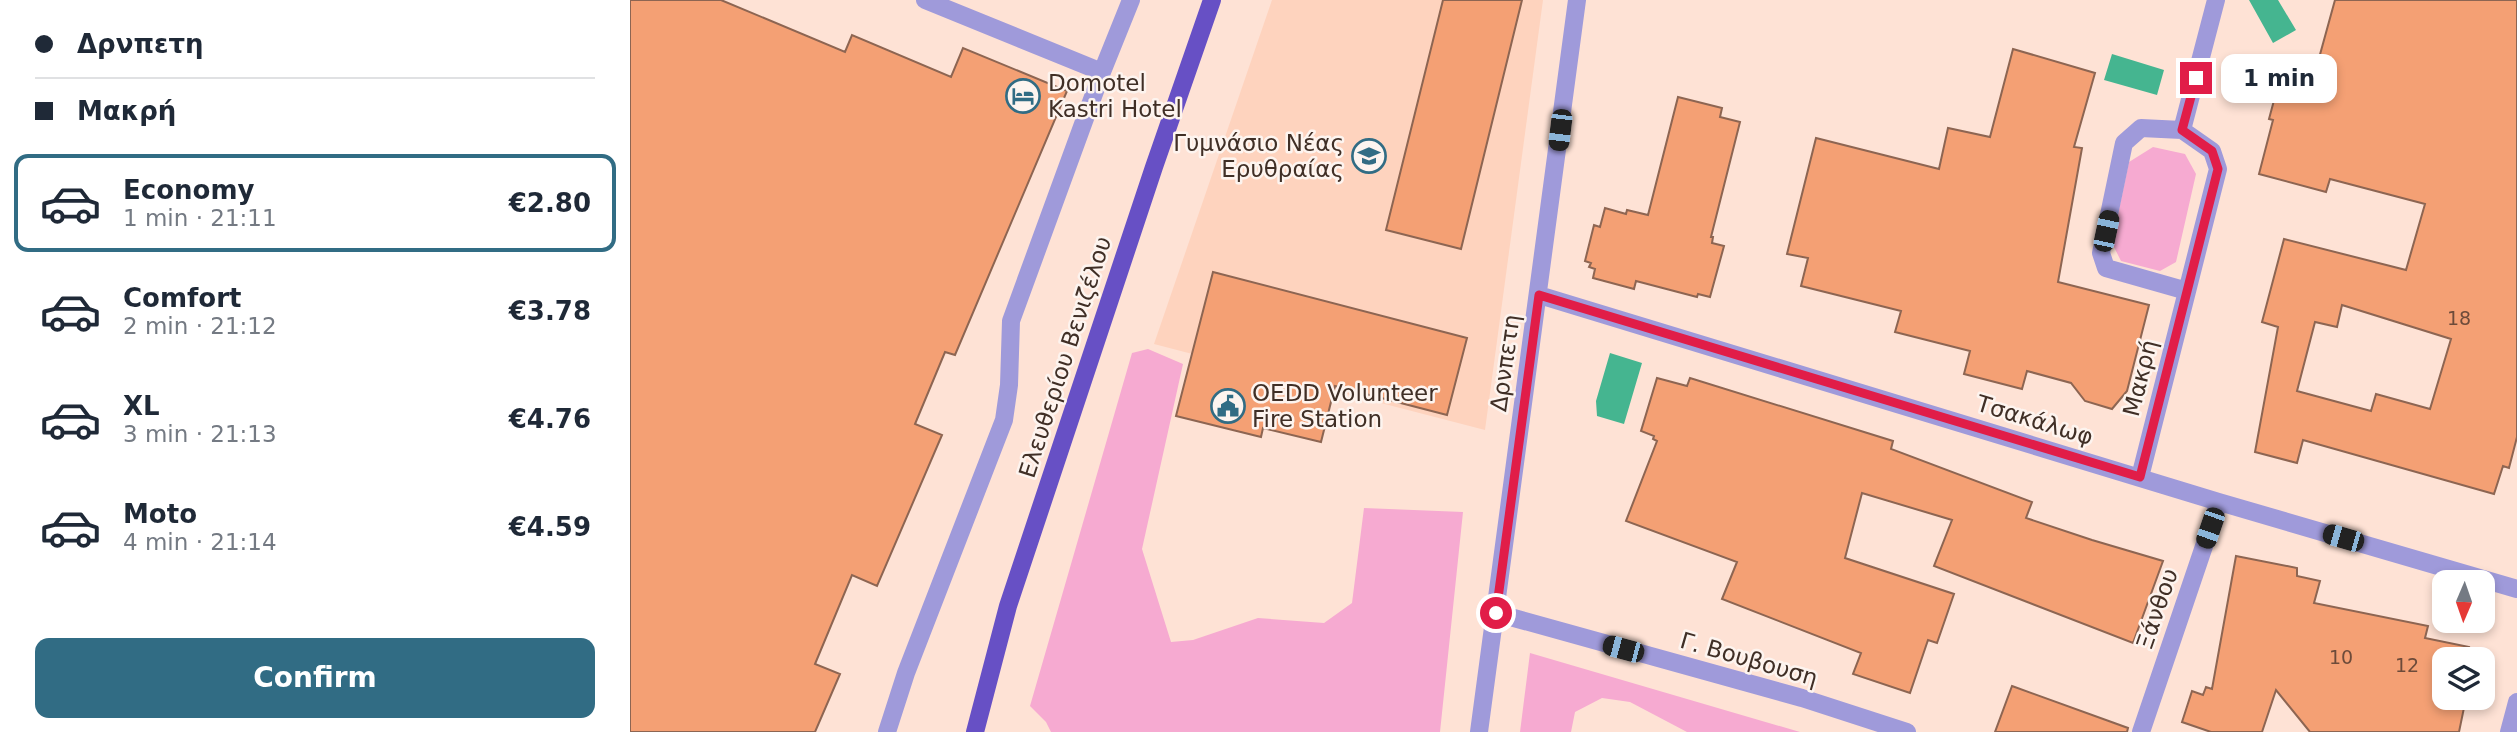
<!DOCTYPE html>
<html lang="en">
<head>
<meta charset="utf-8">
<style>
  :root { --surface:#fff; --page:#f6f6f7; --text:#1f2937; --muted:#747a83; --line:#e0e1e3; --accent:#316c84 }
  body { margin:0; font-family:"DejaVu Sans",sans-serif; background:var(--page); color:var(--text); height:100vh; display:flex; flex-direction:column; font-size:26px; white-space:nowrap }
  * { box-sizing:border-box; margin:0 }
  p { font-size:23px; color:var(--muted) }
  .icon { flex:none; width:38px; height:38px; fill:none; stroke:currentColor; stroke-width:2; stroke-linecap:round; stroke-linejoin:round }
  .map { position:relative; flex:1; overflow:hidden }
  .drawer { display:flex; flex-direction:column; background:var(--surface); width:630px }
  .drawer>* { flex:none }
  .guide { display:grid; align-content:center; height:154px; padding:0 35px; background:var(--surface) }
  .needle { width:46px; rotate:182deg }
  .controls { position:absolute; left:1802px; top:570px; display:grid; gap:14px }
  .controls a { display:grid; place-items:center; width:63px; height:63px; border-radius:14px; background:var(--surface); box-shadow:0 4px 10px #0003; font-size:35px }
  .end { position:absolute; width:32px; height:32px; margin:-16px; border:9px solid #e11d48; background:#fff; box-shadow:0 0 0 4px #fff }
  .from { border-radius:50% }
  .bubble { position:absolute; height:49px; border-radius:14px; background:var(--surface); box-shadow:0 4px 10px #0003; font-size:23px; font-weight:600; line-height:49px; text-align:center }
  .car { position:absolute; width:21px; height:42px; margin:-21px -10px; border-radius:9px; box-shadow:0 0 5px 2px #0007; background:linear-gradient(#222 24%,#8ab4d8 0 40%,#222 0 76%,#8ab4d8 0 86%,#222 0) }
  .guide b { display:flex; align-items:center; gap:24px; height:66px; font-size:26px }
  .guide b+b { border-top:2px solid var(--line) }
  .guide i { width:18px; height:18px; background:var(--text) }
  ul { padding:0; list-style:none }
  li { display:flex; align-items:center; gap:21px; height:98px; margin:0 14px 10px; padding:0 21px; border:4px solid transparent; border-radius:14px }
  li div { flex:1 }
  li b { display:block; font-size:26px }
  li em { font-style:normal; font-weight:600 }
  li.active { border-color:var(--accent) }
  li>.icon { width:63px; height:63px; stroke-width:1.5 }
  .cta { display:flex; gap:14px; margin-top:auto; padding:14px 35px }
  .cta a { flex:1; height:80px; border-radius:14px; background:var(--accent); color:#fff; font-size:28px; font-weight:600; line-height:80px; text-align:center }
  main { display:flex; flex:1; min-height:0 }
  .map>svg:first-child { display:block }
</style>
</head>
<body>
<main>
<section class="drawer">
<div class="guide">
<b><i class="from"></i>Δρνπετη</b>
<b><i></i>Μακρή</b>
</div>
<ul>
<li class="active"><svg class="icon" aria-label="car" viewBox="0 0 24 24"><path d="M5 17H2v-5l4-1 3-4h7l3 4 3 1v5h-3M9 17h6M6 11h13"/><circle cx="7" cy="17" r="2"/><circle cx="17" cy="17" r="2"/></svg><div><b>Economy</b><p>1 min · 21:11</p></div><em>€2.80</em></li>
<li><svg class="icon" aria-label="car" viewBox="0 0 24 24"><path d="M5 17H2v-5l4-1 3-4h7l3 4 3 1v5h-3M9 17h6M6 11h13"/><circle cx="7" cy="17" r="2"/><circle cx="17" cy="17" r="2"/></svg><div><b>Comfort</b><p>2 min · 21:12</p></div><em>€3.78</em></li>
<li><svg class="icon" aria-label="car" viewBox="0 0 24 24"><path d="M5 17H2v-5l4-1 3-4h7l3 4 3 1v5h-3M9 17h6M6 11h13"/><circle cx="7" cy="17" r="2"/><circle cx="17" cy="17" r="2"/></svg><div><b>XL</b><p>3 min · 21:13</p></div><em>€4.76</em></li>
<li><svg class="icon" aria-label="car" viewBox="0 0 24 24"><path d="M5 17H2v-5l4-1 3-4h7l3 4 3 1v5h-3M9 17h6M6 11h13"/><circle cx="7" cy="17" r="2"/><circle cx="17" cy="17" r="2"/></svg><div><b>Moto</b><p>4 min · 21:14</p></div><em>€4.59</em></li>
</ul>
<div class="cta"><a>Confirm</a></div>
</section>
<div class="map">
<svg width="1887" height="732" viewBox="0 0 1887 732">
  <rect width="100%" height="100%" fill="#fee2d5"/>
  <path fill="#fed3be" d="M642,0h271l-58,430 -331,-86z"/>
  <path fill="#f6aad1" d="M1523,147l32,7 11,20 -20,88 -16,9 -39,-10 -9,-18 17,-81z
    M518,349l35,15 -41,185 29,93 22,-2 65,-22 66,5 28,-20 12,-95 99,4 -23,220h-389l-5,-10 -16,-16 102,-353z
    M900,653l270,79h-113l-57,-30 -28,-4 -27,14 -4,20h-51z"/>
  <path fill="#45b590" d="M1619,0h29l18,30 -23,13z
    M1482,54l52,16 -7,25 -53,-15z
    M980,353l32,10 -18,61 -27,-8 -1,-15z"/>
  <path fill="#f4a074" stroke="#8d6552" stroke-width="2" fill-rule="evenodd" d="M0,0h91l124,52 7,-17 99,42 12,-29 104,43 -112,264 -10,-3 -30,72 27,11 -65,151 -25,-11 -37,89 25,10 -25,58h-185z
    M813,0h79l-61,249 -75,-19z
    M1705,0h182v437l-8,31 -6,-2 -9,28 -191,-54 -6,23 -42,-11 23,-125 -16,-5 22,-83 122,31 19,-66 -95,-25 -4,13 -67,-18 14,-54 -4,-1 11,-41 25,7 5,-17 6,1zM1712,305l109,34 -21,70 -54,-15 -5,17 -74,-20 18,-69 22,5z
    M1383,49l82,24 -21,74 8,1 -24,134 91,23 -22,86 -15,18 -27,-8 -14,-18 -44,-12 -5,18 -58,-15 6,-23 -75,-19 6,-21 -100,-25 7,-28 -21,-4 29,-116 123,31 9,-41 42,9z
    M1048,97l44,11 -2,9 20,5 -29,115h2l-1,6 12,3 -14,51 -12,-3 -1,3 -61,-16 -2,8 -41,-11 2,-9 -6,-2 2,-4 -6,-2 9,-36 6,2 5,-19 21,6 1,-4 21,5z
    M583,272l254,66 -20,77 -112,-29 -14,56 -58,-14 -2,9 -85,-21z
    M1027,378l30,8 3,-8 203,63 -2,8 141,53 -6,16 66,22 71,21 -30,82 -199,-77 18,-46 -90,-27 -17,65 109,36 -17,49 -9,-3 -18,53 -57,-19 8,-21 -139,-54 15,-37 -111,-41 31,-80 -4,-2 1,-3 -13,-5z
    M1606,556l61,12v8l23,5 -6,22 114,23 -3,12 44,9 -3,13h-21v38h21l-7,34h-149l-34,-42 -14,42h-51l-29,-10 10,-31 11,4 3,-8 6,2z
    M1382,686l116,42 -1,4h-132z"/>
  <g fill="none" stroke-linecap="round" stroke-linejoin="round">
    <path stroke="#9f9ada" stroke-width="18" d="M295,0l177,72
      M257,732l19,-59 98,-253 5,-35 2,-64 91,-249 29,-72"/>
    <path stroke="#9f9ada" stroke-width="18" d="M1552,130l-41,-2 -17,15 -23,110 5,15 81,23
      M909,295l680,207 298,87
      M1510,477l78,-308 -6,-18 -30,-21 34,-130
      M866,613l306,85 105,34
      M849,732l98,-732
      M1511,732l78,-230
      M1879,732l8,-30"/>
    <path stroke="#6750c5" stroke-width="18" d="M345,732l33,-126 146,-439 58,-167"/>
  </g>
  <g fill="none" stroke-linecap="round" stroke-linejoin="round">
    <path stroke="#e11d48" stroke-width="9" d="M866,613l43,-318 601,182 78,-308 -6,-18 -30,-21 14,-52"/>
  </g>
  <defs>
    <g id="hotel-ring" transform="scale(1.75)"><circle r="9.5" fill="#fdf4ef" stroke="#316c84" stroke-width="1.5"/><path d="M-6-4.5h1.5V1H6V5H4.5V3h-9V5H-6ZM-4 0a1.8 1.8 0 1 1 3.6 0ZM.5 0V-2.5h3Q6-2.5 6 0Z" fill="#316c84"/></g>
    <g id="school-ring" transform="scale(1.75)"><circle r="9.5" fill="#fdf4ef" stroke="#316c84" stroke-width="1.5"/><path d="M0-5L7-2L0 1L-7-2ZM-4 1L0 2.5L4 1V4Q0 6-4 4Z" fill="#316c84"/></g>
    <g id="civic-ring" transform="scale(1.75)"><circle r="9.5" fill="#fdf4ef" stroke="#316c84" stroke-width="1.5"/><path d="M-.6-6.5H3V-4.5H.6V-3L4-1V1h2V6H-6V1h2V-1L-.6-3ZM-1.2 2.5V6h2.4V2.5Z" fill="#316c84"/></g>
  </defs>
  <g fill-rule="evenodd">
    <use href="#hotel-ring" x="393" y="96"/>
    <use href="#school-ring" x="739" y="156"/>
    <use href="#civic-ring" x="598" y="406"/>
  </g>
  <g text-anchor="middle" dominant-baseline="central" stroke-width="5" stroke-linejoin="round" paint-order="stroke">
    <g font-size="19" fill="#6d4b3a">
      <text x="1829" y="318">18</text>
      <text x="1711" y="657">10</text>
      <text x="1777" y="665">12</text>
    </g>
    <g font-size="23" fill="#402f26" stroke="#fdf4ef" text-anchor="start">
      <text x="418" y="83">Domotel<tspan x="418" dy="26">Kastri Hotel</tspan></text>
      <text x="714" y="143" text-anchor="end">Γυμνάσιο Νέας<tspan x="714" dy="26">Ερυθραίας</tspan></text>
      <text x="622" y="393">OEDD Volunteer<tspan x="622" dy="26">Fire Station</tspan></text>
    </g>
    <g font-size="23" fill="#402f26" stroke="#fdf4ef">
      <text transform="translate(435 357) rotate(-72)">Ελευθερίου Βενιζέλου</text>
      <text transform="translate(875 363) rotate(-82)">Δρνπετη</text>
      <text transform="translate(1510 378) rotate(-76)">Μακρή</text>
      <text transform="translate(1405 420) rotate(17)">Τσακάλωφ</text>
      <text transform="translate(1527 609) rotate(-71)">Ξάνθου</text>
      <text transform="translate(1119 659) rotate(16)">Γ. Βουβουση</text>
    </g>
  </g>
</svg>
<div class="controls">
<a><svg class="needle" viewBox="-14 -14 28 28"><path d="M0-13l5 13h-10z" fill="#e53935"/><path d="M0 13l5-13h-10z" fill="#747a83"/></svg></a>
<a><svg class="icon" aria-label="layers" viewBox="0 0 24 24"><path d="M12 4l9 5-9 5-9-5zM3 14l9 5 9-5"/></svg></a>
</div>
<i class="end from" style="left:866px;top:613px"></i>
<i class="end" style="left:1566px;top:78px"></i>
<div class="bubble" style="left:1591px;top:54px;width:116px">1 min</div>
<i class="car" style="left:930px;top:130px;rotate:187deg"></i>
<i class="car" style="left:1476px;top:231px;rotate:12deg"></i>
<i class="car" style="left:1580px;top:528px;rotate:199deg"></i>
<i class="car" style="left:1713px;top:538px;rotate:286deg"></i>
<i class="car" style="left:993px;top:649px;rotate:285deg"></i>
</div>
</main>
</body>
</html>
